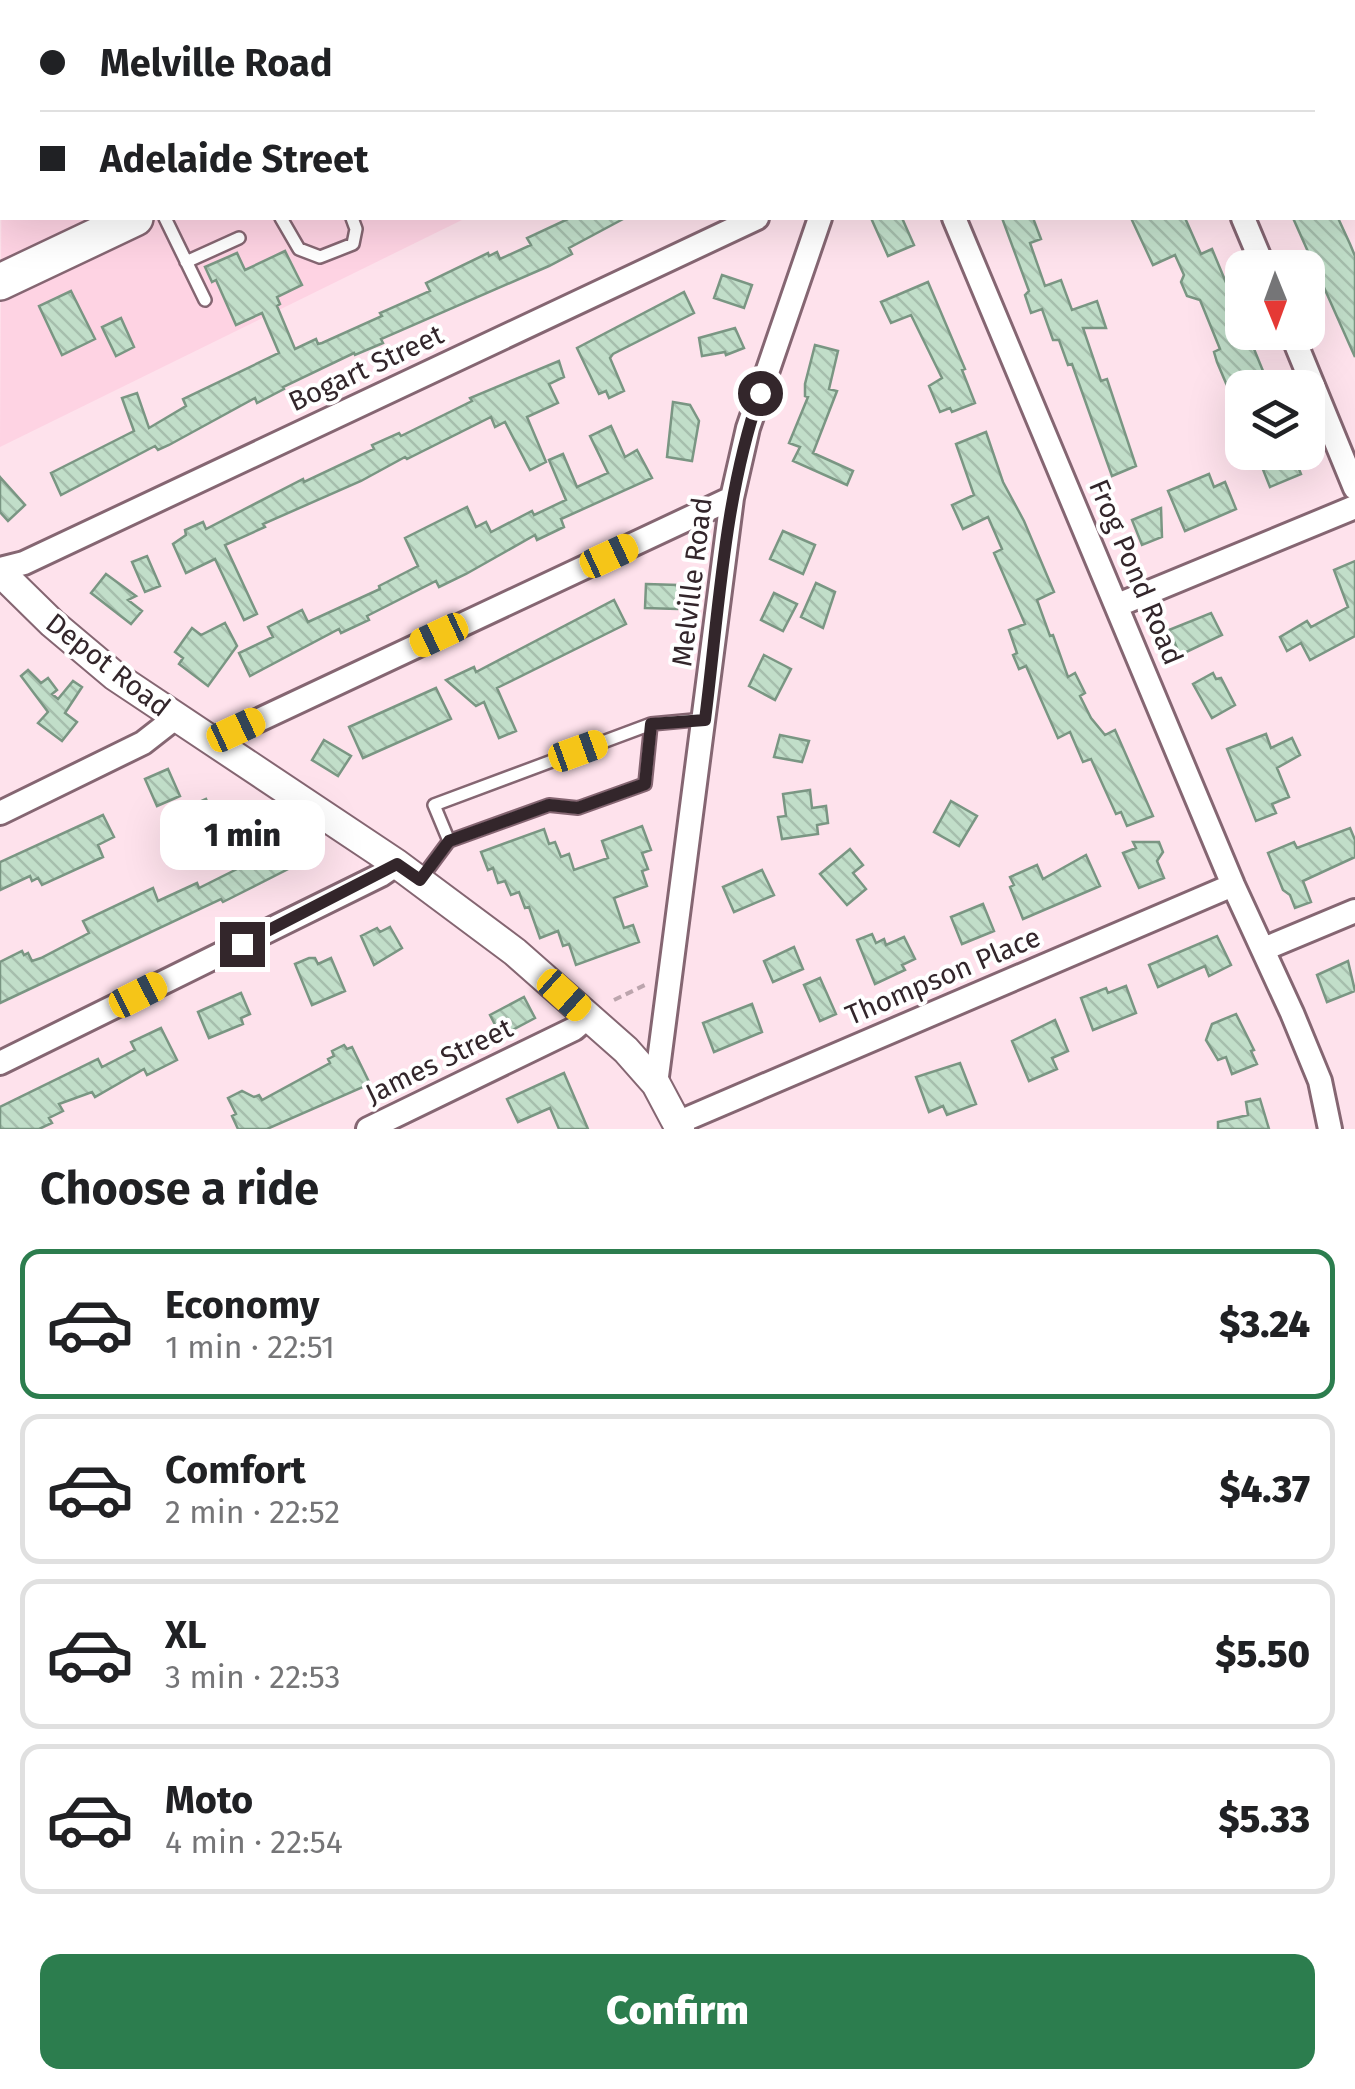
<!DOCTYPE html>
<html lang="en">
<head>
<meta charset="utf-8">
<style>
  :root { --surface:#fff; --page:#f6f6f6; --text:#202124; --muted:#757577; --line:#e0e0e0; --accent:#2c7d4e }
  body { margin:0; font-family:"Fira Sans",sans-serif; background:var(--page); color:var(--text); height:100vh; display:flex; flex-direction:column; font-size:38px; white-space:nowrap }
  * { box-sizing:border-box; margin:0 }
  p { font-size:32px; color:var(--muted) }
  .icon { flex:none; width:55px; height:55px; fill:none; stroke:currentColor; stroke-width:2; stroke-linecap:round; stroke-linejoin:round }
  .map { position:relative; height:1129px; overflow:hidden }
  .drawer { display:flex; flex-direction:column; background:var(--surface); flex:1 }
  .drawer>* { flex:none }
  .guide { position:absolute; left:0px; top:0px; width:1355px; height:220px; box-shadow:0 10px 40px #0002; display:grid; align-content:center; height:220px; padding:0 40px; background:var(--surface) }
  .needle { width:65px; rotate:179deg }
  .buttons { position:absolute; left:1225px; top:250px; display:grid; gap:20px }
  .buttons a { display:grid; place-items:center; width:100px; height:100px; border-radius:20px; background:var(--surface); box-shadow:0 10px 40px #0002; font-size:50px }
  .end { position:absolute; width:45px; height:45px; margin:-22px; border:12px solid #33262b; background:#fff; box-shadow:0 0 0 5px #fff }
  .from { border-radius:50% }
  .bubble { position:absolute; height:70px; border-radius:20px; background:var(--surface); box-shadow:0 10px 40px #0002; font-size:32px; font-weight:800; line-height:70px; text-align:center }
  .car { position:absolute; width:30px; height:60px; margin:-30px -15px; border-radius:12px; box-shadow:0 0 8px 2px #0007; background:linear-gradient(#f5c518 24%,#345 0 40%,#f5c518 0 76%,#345 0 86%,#f5c518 0) }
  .guide b { display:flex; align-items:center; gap:35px; height:95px; font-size:38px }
  .guide b+b { border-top:2px solid var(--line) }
  .guide i { width:25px; height:25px; background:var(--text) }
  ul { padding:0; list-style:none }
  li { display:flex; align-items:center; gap:30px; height:150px; margin:0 20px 15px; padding:0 20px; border:5px solid var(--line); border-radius:20px }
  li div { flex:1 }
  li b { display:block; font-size:38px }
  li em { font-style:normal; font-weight:800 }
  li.selected { border-color:var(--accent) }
  li>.icon { width:90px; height:90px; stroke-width:1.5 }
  h2 { padding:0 40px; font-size:45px; line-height:120px }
  .cta { display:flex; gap:20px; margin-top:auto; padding:20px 40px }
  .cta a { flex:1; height:115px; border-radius:20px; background:var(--accent); color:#fff; font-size:40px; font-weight:800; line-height:115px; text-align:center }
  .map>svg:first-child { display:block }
</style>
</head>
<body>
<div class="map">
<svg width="1355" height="1129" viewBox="0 0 1355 1129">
  <defs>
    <pattern id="building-back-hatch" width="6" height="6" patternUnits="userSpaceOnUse" patternTransform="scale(2.5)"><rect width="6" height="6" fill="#c1dec9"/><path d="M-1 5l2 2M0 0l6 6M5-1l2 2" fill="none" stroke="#a6bead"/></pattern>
  </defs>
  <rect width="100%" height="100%" fill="#fee2ec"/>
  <path fill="#fed3e3" d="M223,0h688l-693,2z
    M2,106v112h464l-466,229z"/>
  <path fill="url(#building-back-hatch)" stroke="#7a9683" stroke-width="2.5" d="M570,218h55l-56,30 3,6 -23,12 -168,73 2,4 -28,12 -1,-2 -71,34 1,2 -27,14 -2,-5 -86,47 -11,5 -3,-4 -94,49 -10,-22 83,-42 -12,-33 15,-5 12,35 37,-22 -3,-7 96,-46 -17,-40 -26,12 -20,-45 -4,2 -7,-15 32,-14 8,17 40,-19 17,34 -25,12 3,7 -3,2 18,43 21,-10 2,5 4,-1 60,-27 -2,-3 50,-22 -4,-8 62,-30 1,3 8,-4 3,7 31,-14 -4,-7z
    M871,218h31l12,27 -26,11z
    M1002,218h31l8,21 -11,4 15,43 16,-6 11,30 25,-9 9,27h-23l18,53 6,-2 29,87 -24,10 -40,-112 -4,1 -9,-25h-6l-11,-31 -11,4 -6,-18 4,-4z
    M1131,218h54l16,36 11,-5 30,72v11h5l23,56h-28v33l-25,-59 -3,-10 6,-3 -20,-49 -13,-4 -6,-14 3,-7 -9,-20 -22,10z
    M1293,218h45l12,26 5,12v101z
    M722,275l30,10 -8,23 -30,-10z
    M928,282l37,87 -3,1 13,33 -23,9 -2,-4 -10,4 -11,-26 13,-8 -31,-63 -20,8 -10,-21z
    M71,291l24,48 -33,16 -23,-49z
    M684,292l10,21 -81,41 -3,4 14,33 -15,7 -3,-7 -7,3 -22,-46z
    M121,318l13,29 -18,9 -14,-29z
    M735,328l9,20 -18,7 -1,-3 -23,4 -3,-18z
    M815,345l23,6 -9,38 8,2 -24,62 40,18 -6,14 -54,-24 7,-14 -11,-4 19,-46 -3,-1v-12z
    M559,361l5,16 -15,7 9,19 -31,14 19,45 -16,8 -25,-48 -10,5 -4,-10 -84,42 -2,-2 -44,24 -98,43 2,3 -40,18 32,69 -13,6 -29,-61 -29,14 -13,-29 13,-9 -1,-5 18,-8 3,7 97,-50 1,3 70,-33 -2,-4 27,-12 2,3 71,-35 -2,-3z
    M673,402l17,3 9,16 -7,40 -25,-4z
    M611,426l14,31 12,-7 15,28 -91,41 3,8 -27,13 -2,-5 -69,39 -27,13 -3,-6 -69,35 2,4 -28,13 -2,-4 -89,47 -11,-23 34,-16 -5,-10 34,-17 6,12 72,-33 -1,-3 39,-20 -13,-28 62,-31 9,20 10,-5 5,10 41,-21 2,4 32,-15 -17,-40 14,-6 14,33 31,-14 -18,-37z
    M986,432l17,50 21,39 30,71 -17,8 13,36 3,-1 15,42 7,-4 10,20 -5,3 11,22 14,17 10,-5 38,86 -26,10 -6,-14 -5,2 -25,-55 -8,3 -13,-30 -12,6 -32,-72 -7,3 -6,-14 4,-2 -8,-23 16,-6 -31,-71 8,-4 -14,-32 -25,12 -11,-24 22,-10 -18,-51z
    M1256,452h36l9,22 -31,13z
    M1209,474l5,13 11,-5 11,27 -51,22 -17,-40z
    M0,477l25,28 -17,16 -8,-9z
    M1161,508l1,29 -20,8 -10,-25z
    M783,531l32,14 -12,29 -33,-15z
    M147,556l13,30 -15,6 -13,-30z
    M1355,561v75l-45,24 -9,-17 -14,8 -7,-14 27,-16 4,6 37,-20 -14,-37z
    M106,574l30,22 -8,4 14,11 -11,13 -40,-31z
    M816,583l19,9 -12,36 -22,-11z
    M646,584l32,1 -1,24 -32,-1z
    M774,593l23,11 -14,27 -22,-11z
    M614,600l12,24 -129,64 19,43 -17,7 -15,-36 -8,4 -30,-26 28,-13 2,5z
    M1211,613l11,22 -42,20 -11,-25z
    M225,623l12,23 -29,40 -29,-22 4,-6 -8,-6 17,-24 9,7z
    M764,655l27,14 -16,31 -26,-14z
    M28,670l13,13 7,-5 9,12 -5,4 6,5 15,-18 9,6 -17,26 12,9 -15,19 -24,-18 10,-11 -27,-36z
    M1213,673l3,6 5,-1 14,27 -23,13 -19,-34z
    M436,688l15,31 -88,39 -14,-31z
    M1266,734l5,14 21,-10 8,17 -23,13 12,29 -17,7 4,9 -20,8 -29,-72z
    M780,735l29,6 -7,21 -28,-5z
    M324,740l27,16 -13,20 -26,-16z
    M168,769l12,27 -23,10 -12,-27z
    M810,790l2,18 14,-2 2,17 -11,2 1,9 -36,5 -4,-22 8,-1 -3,-22z
    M206,799l12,27 -22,10 -12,-27z
    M951,801l26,15 -18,30 -25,-14z
    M103,815l11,22 -16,8 5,12 -61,28 -4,-7 -6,3 -2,-5 -30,14v-28z
    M642,826l9,24 -9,3 6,16 -6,2 5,15 -33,12 10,30 9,-3 6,17 -63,23 -7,-21 -6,2 -5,-15 -18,7 -11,-31 -4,1 -6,-16 -8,3 -6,-14 -7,2 -5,-15 -5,2 -7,-18 63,-23 5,15 6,-2 6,15 8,-3 5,16 34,-12 -6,-17z
    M1350,828l5,12v17l-52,24 8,21 -16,6 -5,-13 -7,-5 -15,-37 26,-11 3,6z
    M292,835l12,26 -81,41 -2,-3 -221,104v-41l22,-11 2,4 4,-2 4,8 9,-3 48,-25 -6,-12 70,-33 5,13 39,-18 2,5 52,-26 -3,-6z
    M1133,842h26l4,10 -6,9 7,17 -25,10 -16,-35 13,-5z
    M850,849l13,16 -10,8 13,16 -19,16 -27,-31z
    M1086,855l14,31 -77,33 -13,-32 4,-2 -4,-8 27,-12 6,14z
    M762,870l12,25 -40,17 -11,-25z
    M983,904l11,27 -32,13 -11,-27z
    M390,927l12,21 -28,17 -13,-29 16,-8 3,4z
    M872,934l4,9 8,-4 2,6 18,-8 11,22 -13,6 3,5 -30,14 -18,-44z
    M1217,936l14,29 -22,11 -4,-10 -47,21 -9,-22z
    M794,947l9,22 -30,13 -9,-21z
    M309,958h6l3,6 13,-6 14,33 -33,14 -17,-41z
    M1348,961l7,30 -28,11 -10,-27z
    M820,978l16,36 -16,7 -16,-36z
    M1126,986l10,27 -43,17 -12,-32 25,-10 2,5z
    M241,993l9,21 -9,4 2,6 -34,14 -11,-26z
    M524,997l11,21 -34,18 -11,-21z
    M752,1004l10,28 -48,20 -11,-29z
    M1236,1014l18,36 -3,1 6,13 -25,10 -6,-17 -8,3 -12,-20 6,-16z
    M1055,1020l13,31 -16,7 5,11 -28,12 -17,-40z
    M161,1028l16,32 -30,15 -3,-6 -49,28 -3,-5 -33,12 4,7 -14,7 3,5 -13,6h-39v-22l98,-48 4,8 33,-17 -4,-8z
    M344,1045l3,4 5,-2 18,37 -103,45h-29l-6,-13 4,-2 -8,-16 14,-7 12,6 5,-2 3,5 68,-37 -2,-4 6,-3 -2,-5z
    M960,1063l16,41 -29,11 -4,-9 -14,6 -13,-35z
    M564,1073l24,56h-29l-9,-21 -32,14 -11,-23z
    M1260,1099l9,30h-51v-7l30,-7 -2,-13z"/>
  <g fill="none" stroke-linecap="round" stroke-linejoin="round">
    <g stroke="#856672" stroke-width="16">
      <path id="service" d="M0,203l2,-1
        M165,218l40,82
        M281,218l18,31 21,8 33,-13 3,-15 -4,-11
        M186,262l53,-24
        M449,841l-15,-36 217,-81
        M420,880l29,-39 100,-36 29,3 67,-24 6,-60 54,-5"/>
    </g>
    <g stroke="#856672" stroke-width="28">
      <path id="minor" d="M113,0l2,2
        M900,2l1,-2
        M1140,2l9,-2
        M954,218l279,667 59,128 28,68 10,48
        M1243,218l21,50
        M1291,332l64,156
        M0,569l24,-6 733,-345
        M1118,605l237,-98
        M212,742l520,-244
        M0,813l143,-70 32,-25
        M1264,949l91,-38
        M0,1063l381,-188 16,-11
        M656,1084l76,-586 16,-70 72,-210
        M677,1123l556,-238
        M368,1129l206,-100 14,-12"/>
    </g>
    <g stroke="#856672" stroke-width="32">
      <path id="tertiary" d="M0,572l52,51 63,53 282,188 118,88 111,98 30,34 24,45"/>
    </g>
    <g stroke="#856672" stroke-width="40">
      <path id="primary" d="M584,2l5,-2
        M0,282l135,-64"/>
    </g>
    <path stroke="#bca5ad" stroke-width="4" stroke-dasharray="8 5" stroke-linecap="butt" d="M614,1000l33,-16"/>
    <use href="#service" stroke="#fff" stroke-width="11"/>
    <use href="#minor" stroke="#fff" stroke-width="22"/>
    <use href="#tertiary" stroke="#fff" stroke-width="28"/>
    <use href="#primary" stroke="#fff" stroke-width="35"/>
  </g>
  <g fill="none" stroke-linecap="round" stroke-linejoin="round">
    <path stroke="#33262b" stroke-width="12" d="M242,944l155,-80 23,16 29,-39 100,-36 29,3 67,-24 6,-60 54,-4c14,-110 19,-223 55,-327"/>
  </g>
  <g text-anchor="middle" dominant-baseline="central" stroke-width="8" stroke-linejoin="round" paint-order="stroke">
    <g font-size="28" fill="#33262b" stroke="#fff">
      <text transform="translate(366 368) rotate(-25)">Bogart Street</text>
      <text transform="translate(1136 572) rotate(67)">Frog Pond Road</text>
      <text transform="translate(692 582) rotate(-83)">Melville Road</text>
      <text transform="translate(108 665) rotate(38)">Depot Road</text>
      <text transform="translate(943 976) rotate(-23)">Thompson Place</text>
      <text transform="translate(439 1061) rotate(-26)">James Street</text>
    </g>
  </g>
</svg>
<div class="buttons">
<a><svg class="needle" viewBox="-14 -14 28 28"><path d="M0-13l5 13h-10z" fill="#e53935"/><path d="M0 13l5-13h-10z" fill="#757577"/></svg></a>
<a><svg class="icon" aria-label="layers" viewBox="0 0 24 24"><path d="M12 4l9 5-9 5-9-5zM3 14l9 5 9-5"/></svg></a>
</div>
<i class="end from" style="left:760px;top:393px"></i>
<i class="end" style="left:242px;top:944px"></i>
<div class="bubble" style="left:160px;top:800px;width:165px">1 min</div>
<i class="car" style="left:609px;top:556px;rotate:65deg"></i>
<i class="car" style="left:439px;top:635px;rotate:245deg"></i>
<i class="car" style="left:236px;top:730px;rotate:65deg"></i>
<i class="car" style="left:578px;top:751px;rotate:70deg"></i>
<i class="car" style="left:138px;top:995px;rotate:63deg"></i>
<i class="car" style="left:564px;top:995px;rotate:132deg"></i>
<div class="guide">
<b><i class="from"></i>Melville Road</b>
<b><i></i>Adelaide Street</b>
</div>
</div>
<section class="drawer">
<h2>Choose a ride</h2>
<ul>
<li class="selected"><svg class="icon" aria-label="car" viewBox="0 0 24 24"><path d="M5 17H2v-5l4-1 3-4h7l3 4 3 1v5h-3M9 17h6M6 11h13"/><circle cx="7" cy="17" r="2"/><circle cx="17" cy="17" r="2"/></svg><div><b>Economy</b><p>1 min · 22:51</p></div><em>$3.24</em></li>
<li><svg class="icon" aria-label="car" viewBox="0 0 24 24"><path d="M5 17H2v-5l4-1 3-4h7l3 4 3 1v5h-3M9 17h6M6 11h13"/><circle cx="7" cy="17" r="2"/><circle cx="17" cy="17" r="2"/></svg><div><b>Comfort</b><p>2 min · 22:52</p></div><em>$4.37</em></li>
<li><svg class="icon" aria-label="car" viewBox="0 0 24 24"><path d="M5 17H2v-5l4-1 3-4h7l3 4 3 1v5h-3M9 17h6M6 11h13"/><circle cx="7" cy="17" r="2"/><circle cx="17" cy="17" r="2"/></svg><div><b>XL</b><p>3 min · 22:53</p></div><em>$5.50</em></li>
<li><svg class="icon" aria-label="car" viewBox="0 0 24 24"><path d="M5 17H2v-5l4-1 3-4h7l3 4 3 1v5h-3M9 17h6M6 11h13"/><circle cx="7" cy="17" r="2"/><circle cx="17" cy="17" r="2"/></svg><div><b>Moto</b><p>4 min · 22:54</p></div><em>$5.33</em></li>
</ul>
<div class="cta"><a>Confirm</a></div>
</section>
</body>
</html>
